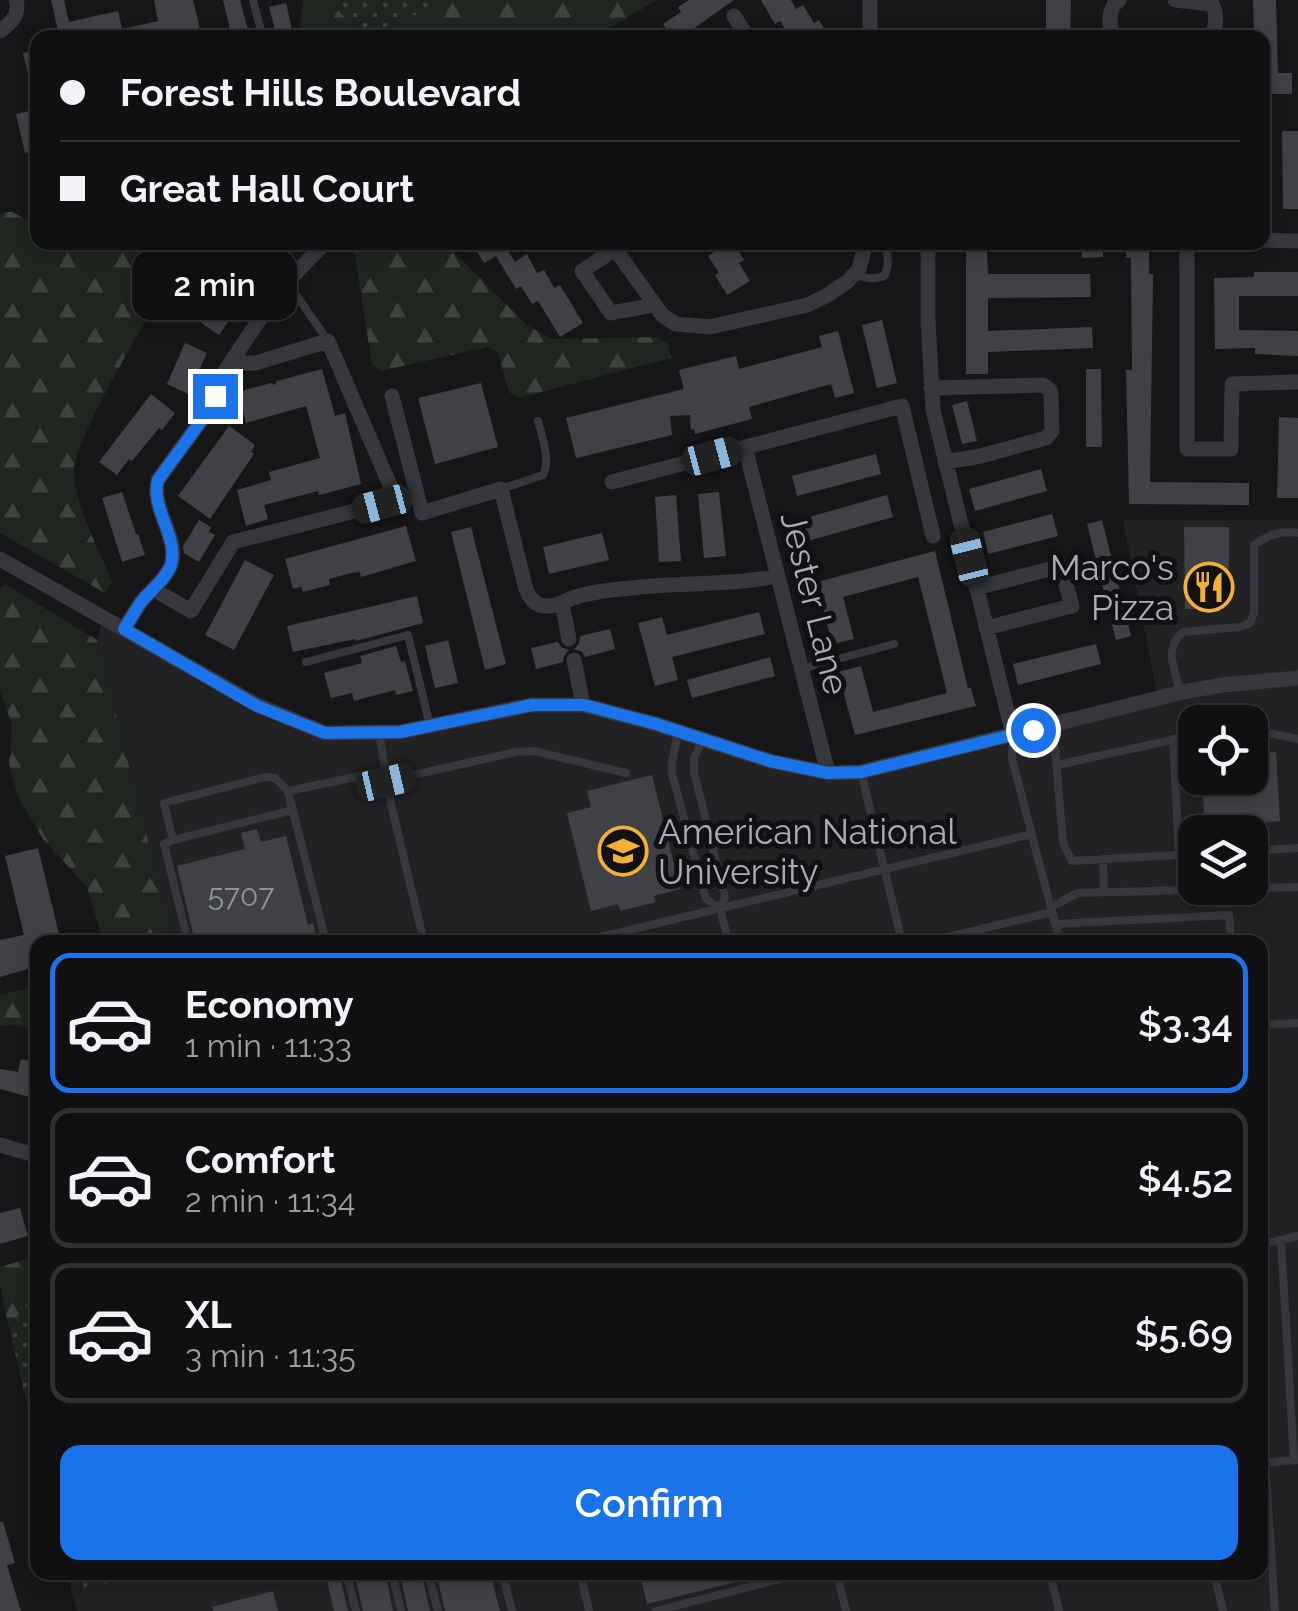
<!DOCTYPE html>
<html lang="en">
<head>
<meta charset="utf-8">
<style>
  :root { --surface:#101012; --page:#19191b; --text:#f1f3f6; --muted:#9c9d9f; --line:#303032; --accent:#1a73e8 }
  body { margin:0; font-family:Raleway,sans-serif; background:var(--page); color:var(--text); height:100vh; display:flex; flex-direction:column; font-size:38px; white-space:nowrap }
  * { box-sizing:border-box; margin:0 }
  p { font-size:32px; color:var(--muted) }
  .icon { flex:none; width:55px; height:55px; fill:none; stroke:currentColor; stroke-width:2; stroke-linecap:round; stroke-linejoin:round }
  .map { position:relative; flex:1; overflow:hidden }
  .drawer { position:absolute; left:30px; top:935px; width:1238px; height:645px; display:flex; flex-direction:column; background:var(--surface); border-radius:20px; box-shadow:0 5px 15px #0003,0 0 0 2px var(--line) }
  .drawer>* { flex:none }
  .hud { position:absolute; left:30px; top:30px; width:1240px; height:220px; border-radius:20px; box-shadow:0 5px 15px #0003,0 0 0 2px var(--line); display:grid; align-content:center; height:220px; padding:0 30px; background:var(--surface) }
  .controls { position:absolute; left:1178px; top:705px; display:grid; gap:20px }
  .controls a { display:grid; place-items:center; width:90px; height:90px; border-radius:20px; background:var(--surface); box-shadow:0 5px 15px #0003,0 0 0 2px var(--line); font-size:50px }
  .end { position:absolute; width:45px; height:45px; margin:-22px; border:12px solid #1a73e8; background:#fff; box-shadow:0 0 0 5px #fff }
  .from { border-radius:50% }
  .bubble { position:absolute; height:70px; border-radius:20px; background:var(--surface); box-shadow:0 5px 15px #0003,0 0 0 2px var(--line); font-size:32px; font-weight:600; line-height:70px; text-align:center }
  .car { position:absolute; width:30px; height:60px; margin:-30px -15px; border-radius:12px; box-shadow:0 0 8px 2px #0007; background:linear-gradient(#222 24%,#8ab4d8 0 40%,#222 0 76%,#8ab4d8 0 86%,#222 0) }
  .hud b { display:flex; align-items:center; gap:35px; height:95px; font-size:38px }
  .hud b+b { border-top:2px solid var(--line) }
  .hud i { width:25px; height:25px; background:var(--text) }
  ul { padding:18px 0 0; list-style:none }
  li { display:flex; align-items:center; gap:30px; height:140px; margin:0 20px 15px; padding:0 10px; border:5px solid var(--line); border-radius:20px }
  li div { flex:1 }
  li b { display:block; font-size:38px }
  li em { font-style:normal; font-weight:600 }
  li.active { border-color:var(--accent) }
  li>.icon { width:90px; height:90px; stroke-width:1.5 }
  .action { display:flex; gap:20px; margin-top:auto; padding:20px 30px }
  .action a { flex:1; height:115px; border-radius:20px; background:var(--accent); color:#fff; font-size:40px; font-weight:600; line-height:115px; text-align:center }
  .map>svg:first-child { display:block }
</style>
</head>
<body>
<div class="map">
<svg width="1298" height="1611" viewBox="0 0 1298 1611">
  <defs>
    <pattern id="grass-dots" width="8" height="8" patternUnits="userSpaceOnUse" patternTransform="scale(2.5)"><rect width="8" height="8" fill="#1e261f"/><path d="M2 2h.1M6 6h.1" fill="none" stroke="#3c433d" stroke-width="1.8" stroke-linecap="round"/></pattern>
    <pattern id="forest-firs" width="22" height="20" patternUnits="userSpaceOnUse" patternTransform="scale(2.5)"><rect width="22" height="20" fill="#1e261f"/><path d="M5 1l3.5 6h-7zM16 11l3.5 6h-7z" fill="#3c433d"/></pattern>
  </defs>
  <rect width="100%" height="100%" fill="#161618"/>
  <path fill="#222225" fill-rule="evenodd" d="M1123,520h175v1091h-1221l-5,-18 71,-21h1117v-630h-1086l-77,-302 6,-21 173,99 92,18 116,-21 115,-8 179,57 102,3 278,-69zM1195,722h55v56h-55zM1195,832h55v56h-55z"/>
  <path fill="url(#grass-dots)" d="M329,0h108c-23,18 -57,47 -86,24 -9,-6 -15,-16 -22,-24z
    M37,1296v150l-28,-118 19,-26z
    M68,1572h75v1l-71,20z"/>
  <path fill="url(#forest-firs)" d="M303,0h26l23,26 22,8 20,-5 43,-29h220l-63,37h-295z
    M3,212h9l25,13 1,17 158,1c-26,35 -123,193 -122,230 2,35 25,77 38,109l-7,11 -105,-60v-318z
    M353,243h92l83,83 25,13 104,-2 11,7 3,14 -153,40 -9,-6 -11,-39 -10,-6 -107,24 -9,-6z
    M5,584l92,56 77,302h-71l-16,-55 -44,-48 -25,-42 -9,-34 3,-38 -12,-34v-103z
    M37,986v43l-24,-4 -13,1v-31z
    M37,1256v40l-9,6 -19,26 -9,-43v-18z"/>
  <path fill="#404145" d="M51,0h13l5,22 49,-11 4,18 36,-8 -4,-21h39l7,29 -35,9h-102l-2,-8 -3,1z
    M223,0h17l10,38h-18z
    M689,0h45l-41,29 5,9h-26l-9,-14 18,-12 -3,-5z
    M761,0h30l5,9 7,-4 11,18 5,-3 11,18h-39l-11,-17 -5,3z
    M1046,0h25l-1,38h-24z
    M1253,0h23l2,73h14v21h-30v-56h-8z
    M286,3l8,35h-17l-8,-31z
    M38,50v44l-5,1 -10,-42z
    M38,109v41l-13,3 -9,-39z
    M1282,131h16v78h-15z
    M258,242h25l-18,20 7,5 -26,36 -3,-3 -24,35 -18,-12z
    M471,242h31l13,20 12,-8 10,19 7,-3 10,18 6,-3 23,38 -23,14 -22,-36 -6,3 -11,-18 -5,3 -20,-33 -12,7z
    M707,242h26l11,18 -5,3 11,18 -23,14 -12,-20 4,-2 -11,-17 5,-3z
    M1081,242h22v15l-21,1z
    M1126,242h23v32h4l-3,208 99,1v22l-120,-1 -3,-134h6l-1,-112h-5z
    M966,252h21l1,22h102l1,23 -103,1v33l104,-4 1,21 -105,4v22h-22z
    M1254,272h44v24h-59v34l59,1v25l-43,-2v-6l-40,1 -1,-71 40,-1z
    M882,320l15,63 -20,5 -15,-63z
    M838,331l16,62 -19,5 -4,-14 -82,23 3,12 -57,15 -1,-5 -3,1 -1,-15 -20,1 2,19 -96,23 -10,-40 118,-29 -5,-19 57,-14 3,13 83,-22 -3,-11z
    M185,343l22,10 -19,41 -21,-10z
    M322,369l13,47 10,-3 16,71 -42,11 -1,-4 -54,14 4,14 -22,7 -9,-36 34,-10 -2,-8 51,-14 -14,-52 -60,17 -8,-31 33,-9 4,2 2,-4z
    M1086,369h15l1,78h-16z
    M481,383l17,64 -63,17 -17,-66z
    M151,394l24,19 -13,17 -3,-2 -27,33 -3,-2 -12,16 -18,-13z
    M967,401l10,40 -15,3 -10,-39z
    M1279,417l19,1v80h-21z
    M229,426l26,19 -4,7 3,2 -44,65 -32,-23z
    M876,454l5,20 -84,22 -5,-20z
    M1041,469l6,22 -72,20 -6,-22z
    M122,492l14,42h2l7,21 -23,7 -20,-64z
    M719,492l7,64 -22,2 -6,-64z
    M676,495l5,66 -22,1 -4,-65z
    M887,495l6,22 -85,24 -6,-22z
    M1052,514l6,22 -70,18 -5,-22z
    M199,520l12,7 -2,5 6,3 -16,27 -15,-9 -1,-7z
    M1102,520l29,116 -15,4 -29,-116z
    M406,526l10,35 -55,16 -1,-5 -9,1 -22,6 1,6 -27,7 -2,-5 -8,2 -8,-30z
    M471,527l35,137 -21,6 -34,-138z
    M1184,527h45v77l-6,5h-38z
    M602,533l7,27 -60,14 -6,-27z
    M935,551l33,137h3l5,18 -121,29 -17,-63 23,-6 12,46 74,-19 -29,-116 -75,20 11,42 -22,5 -15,-62z
    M245,560l29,15 -40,75 -29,-15z
    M417,596l6,27 -67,18 -1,-2 -62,13 -6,-26z
    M759,612l6,22 -93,23 6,23 -23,6 -17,-63 24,-6 5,18z
    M610,629l5,20 -30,8 -3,-5 -8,-3 5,-5 1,-8z
    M448,640l10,43 -23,5 -10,-42z
    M558,642l3,5 8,3 -5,6 -1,6 -27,7 -5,-21z
    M1096,644l5,20 -83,21 -5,-21z
    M396,646l5,16 4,-1 8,30 -17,4 -1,-5 -41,11 -2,-8 -21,5 -7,-25 38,-10 -2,-7z
    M770,657l5,19 -83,22 -5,-18z
    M1276,752l4,69 -76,5 -1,-48h47v-24z
    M652,775l28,114 -26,7 2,6 -36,9 -2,-7 -27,7 -24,-98 24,-6 -4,-16z
    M257,829l4,13 25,-6 22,89 5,-2 5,19h-123l-18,-76 68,-17 -4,-16z
    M38,848l23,94h-23v24l-38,11v-37l24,-5 -19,-79z
    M21,1059l17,4v26l-6,-1 -3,9 -29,-8v-20l18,3z
    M20,1208l8,28 -28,8v-31z
    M0,1522h3l12,41 -8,2 14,46h-21z
    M325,1572h14l9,39h-14z
    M354,1572h31l8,39h-30z
    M400,1572h21l9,39h-22z
    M436,1572h54l10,39h-55z
    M639,1572h125v3l-117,29z
    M273,1591l5,20h-65l-1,-4z"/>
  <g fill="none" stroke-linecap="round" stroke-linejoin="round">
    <path stroke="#37383d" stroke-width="8" d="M253,0l10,38
      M853,275c11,2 22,6 32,0l3,-10 -2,-23
      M288,283l40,58
      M501,489l42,-14c8,-15 -1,-38 -5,-54
      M306,662l102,-27 22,91
      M801,669l93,-25
      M1180,692c-5,-22 -17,-44 3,-60l57,-5 10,-4 4,-10v-68c15,-10 26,-15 44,-12
      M1053,724l10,119 9,18 123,-7
      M1250,729l48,10
      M379,732l12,72 33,138
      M678,732l-6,31v11l34,125 14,10
      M1013,735l-1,24 48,183
      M1173,739l6,115
      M703,740l-9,18v14l31,125 -5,12 9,33
      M1057,765l138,-30
      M861,772l41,170
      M386,781l130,-29 18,-1 92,22
      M288,791l38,151
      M293,810l-120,30 -9,-37 101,-26 10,1 13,13 96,-20
      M173,840l-9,4 24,98
      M1250,851l48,-3
      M1103,859l1,33
      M1050,905l9,-2 18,-10 221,-6
      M1055,924l174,-9 2,27
      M579,942l453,-108
      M927,942l125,-30
      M1260,1025l38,-2
      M1281,1240l13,220
      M1260,1245l38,-9
      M1260,1382l15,229
      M1260,1463l38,-3
      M346,1572l10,39
      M392,1572l9,39
      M428,1572l10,39
      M502,1572l10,39
      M580,1572l9,39
      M837,1572l9,39
      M1050,1572l9,39
      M1214,1572l9,39
      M656,1611l151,-39"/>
    <path stroke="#37383d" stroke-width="15" d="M870,0v38
      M1119,0c-10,7 -10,20 -8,31l4,5 15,2
      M1175,0l37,4c6,11 5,26 -4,34
      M734,16l14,22
      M0,31c11,-8 20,-16 16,-31
      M1262,240l36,1
      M610,242l53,74 13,8 34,3 97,-22 19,-9 21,-14 12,-13 7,-27
      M928,242v79l5,89 80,325
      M1187,242v207h44l1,-65 66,-2
      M614,250l-32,21 29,42 43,-8
      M931,388l112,-3 7,5 1,5 1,36 -6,7 -65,18 -36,6
      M392,396l30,117 79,-24 25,100c4,10 10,18 22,17 9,0 14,-4 22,-7 17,-7 42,-9 61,-11 49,-6 97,-2 146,-12
      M745,447l83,326
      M612,482l290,-76 31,130
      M0,559l257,146 68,28 75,-1 131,-27h52l73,19 114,37 58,12 33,-1 322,-80 39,-7 76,-7
      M976,588l85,-22 11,40 -86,22
      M153,589l38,22 42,-69 149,-38 8,-12v-7l-62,-144 -73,22h-24
      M562,603l7,36
      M124,629c6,-9 11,-18 17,-27 9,-11 25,-23 30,-37 9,-27 -21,-57 -13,-85l51,-70 16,-39 54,-81 47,-48
      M574,660l9,45
      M0,1145l31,9"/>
  </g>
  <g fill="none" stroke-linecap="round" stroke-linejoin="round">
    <path stroke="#1a73e8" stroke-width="12" d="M215,396l-6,14 -51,70c-8,28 21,57 13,85 -5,14 -21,26 -30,37 -6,9 -11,18 -17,27l133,77 68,27 75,-1 132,-27h52l72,19 114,37 58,12 33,-1 172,-42"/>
  </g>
  <defs>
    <g id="restaurant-ring" transform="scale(2.5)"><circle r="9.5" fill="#111113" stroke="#f2b134" stroke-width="1.5"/><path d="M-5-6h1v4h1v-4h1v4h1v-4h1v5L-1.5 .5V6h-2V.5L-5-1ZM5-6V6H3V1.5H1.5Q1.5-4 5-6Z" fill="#f2b134"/></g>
    <g id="university-ring" transform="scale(2.5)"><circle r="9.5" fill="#111113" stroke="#f2b134" stroke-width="1.5"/><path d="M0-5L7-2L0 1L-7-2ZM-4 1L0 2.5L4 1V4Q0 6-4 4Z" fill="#f2b134"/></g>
  </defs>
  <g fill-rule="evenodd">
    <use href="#restaurant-ring" x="1209" y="587"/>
    <use href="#university-ring" x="623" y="851"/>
  </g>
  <g text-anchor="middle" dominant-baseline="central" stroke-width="10" stroke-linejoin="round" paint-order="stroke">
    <g font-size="30" fill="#8e929b">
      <text x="241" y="895">5707</text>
    </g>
    <g font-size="35" fill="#a8adb8" stroke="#111113" text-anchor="end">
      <text x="1174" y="567">Marco's<tspan x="1174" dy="40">Pizza</tspan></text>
      <text x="658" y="831" text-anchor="start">American National<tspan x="658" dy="40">University</tspan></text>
    </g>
    <g font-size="35" fill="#a8adb8" stroke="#111113">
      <text transform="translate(815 603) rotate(76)">Jester Lane</text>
    </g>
  </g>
</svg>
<div class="controls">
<a><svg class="icon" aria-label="locate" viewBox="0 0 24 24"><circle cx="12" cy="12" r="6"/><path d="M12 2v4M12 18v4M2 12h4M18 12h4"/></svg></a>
<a><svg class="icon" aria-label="layers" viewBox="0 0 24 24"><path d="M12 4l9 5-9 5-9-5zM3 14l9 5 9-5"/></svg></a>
</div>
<i class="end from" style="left:1033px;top:730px"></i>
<i class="end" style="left:215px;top:396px"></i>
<div class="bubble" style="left:132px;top:250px;width:165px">2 min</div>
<i class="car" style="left:712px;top:456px;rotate:75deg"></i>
<i class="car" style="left:382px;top:504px;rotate:255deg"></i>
<i class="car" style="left:969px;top:557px;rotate:346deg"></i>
<i class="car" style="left:386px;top:782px;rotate:77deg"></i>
<div class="hud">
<b><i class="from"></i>Forest Hills Boulevard</b>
<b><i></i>Great Hall Court</b>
</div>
<section class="drawer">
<ul>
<li class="active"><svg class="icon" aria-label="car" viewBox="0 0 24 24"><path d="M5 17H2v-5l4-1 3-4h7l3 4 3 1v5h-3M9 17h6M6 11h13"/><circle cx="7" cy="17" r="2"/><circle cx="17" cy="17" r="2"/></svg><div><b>Economy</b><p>1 min · 11:33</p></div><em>$3.34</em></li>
<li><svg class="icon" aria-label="car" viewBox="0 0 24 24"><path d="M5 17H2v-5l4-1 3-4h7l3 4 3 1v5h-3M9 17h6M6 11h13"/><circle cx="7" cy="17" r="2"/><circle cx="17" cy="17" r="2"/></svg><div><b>Comfort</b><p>2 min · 11:34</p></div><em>$4.52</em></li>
<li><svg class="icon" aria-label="car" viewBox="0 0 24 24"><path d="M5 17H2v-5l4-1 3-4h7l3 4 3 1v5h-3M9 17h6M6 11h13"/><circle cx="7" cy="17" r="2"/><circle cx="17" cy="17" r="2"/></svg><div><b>XL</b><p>3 min · 11:35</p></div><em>$5.69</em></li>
</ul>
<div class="action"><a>Confirm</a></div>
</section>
</div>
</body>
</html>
